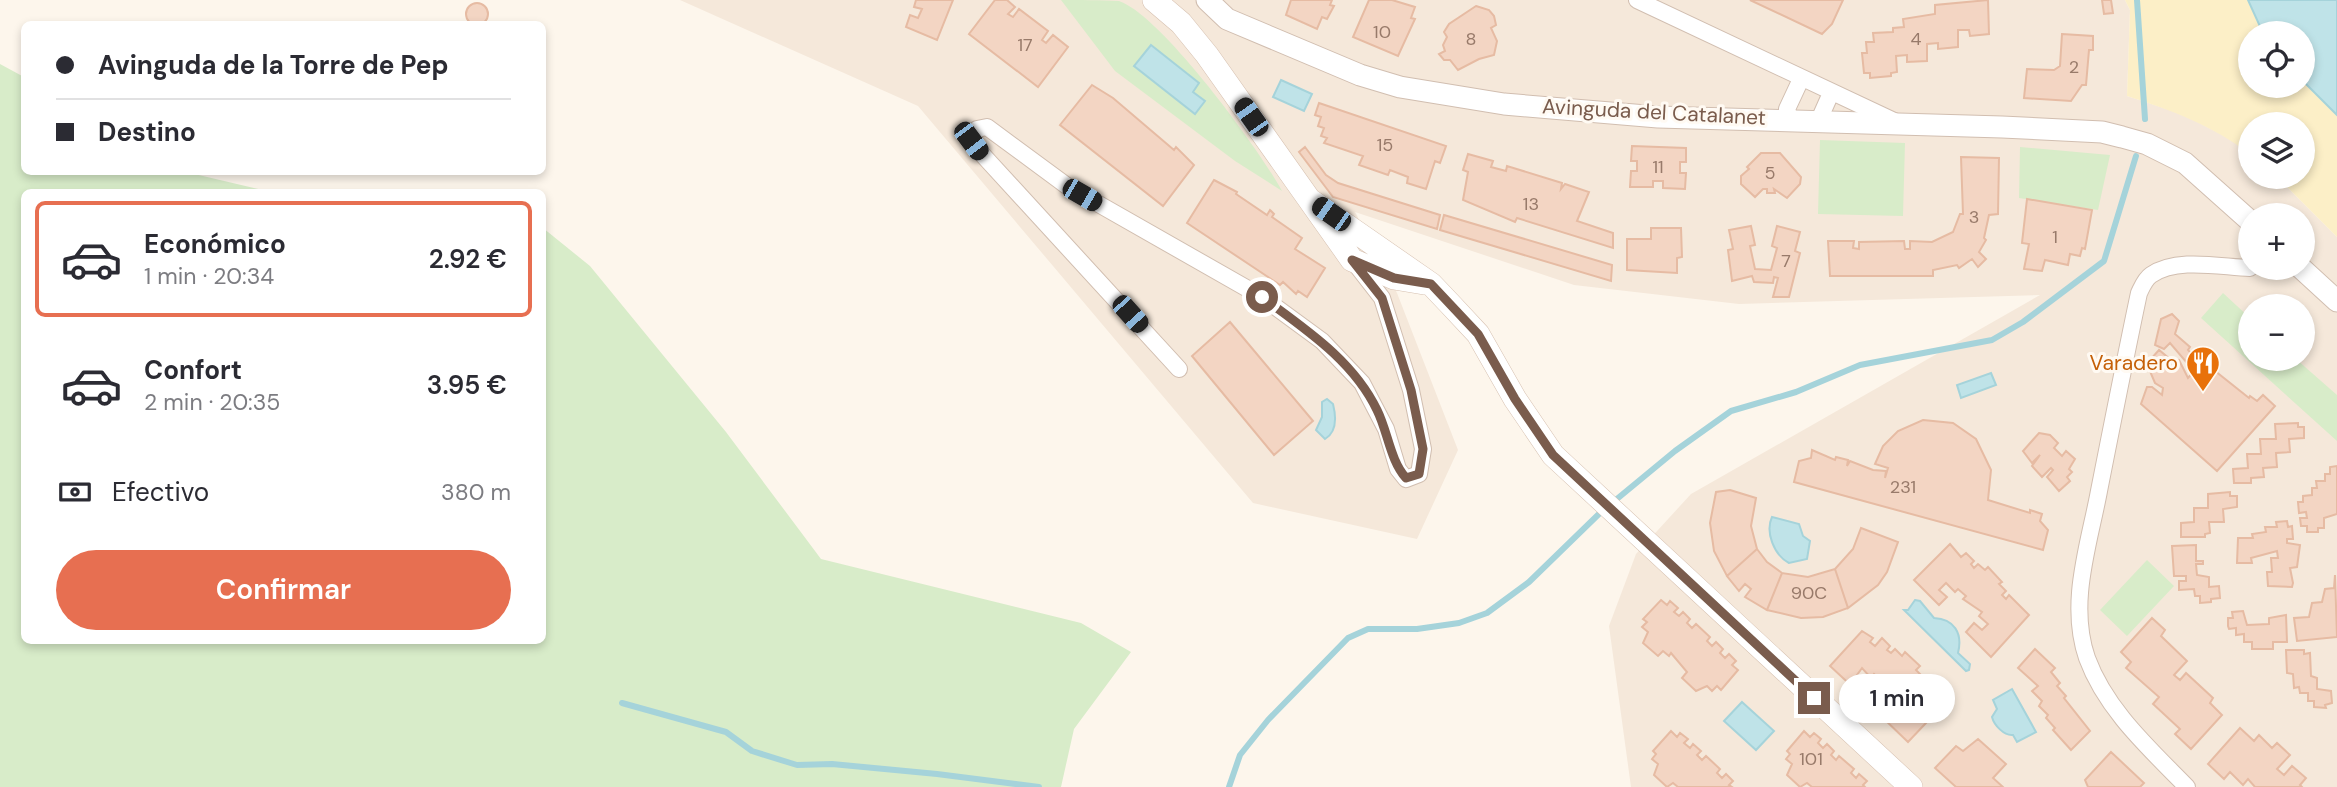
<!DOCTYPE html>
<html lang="es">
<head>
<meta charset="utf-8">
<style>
  :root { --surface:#fff; --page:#f2f2f3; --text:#2b2b33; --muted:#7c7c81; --line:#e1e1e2; --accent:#e76f51 }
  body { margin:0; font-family:"DM Sans",sans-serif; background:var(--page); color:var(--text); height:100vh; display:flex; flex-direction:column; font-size:26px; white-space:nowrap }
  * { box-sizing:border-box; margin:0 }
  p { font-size:23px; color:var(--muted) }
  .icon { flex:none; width:38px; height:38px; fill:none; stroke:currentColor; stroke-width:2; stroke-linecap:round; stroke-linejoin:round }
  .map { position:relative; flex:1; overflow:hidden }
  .panel { position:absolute; left:21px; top:189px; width:525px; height:455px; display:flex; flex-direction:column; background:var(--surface); border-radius:10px; box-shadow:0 4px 10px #0003 }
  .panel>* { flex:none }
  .guide { position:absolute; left:21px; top:21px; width:525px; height:154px; border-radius:10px; box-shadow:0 4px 10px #0003; display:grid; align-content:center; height:154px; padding:0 35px; background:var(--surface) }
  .controls { position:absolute; left:2238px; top:21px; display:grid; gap:14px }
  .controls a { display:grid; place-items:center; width:77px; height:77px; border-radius:50%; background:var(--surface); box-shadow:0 4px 10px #0003; font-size:35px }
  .end { position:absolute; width:32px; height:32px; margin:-16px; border:9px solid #7a5c4d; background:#fff; box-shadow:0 0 0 4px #fff }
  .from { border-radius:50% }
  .bubble { position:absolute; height:49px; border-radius:24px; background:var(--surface); box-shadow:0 4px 10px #0003; font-size:23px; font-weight:600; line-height:49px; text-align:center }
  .car { position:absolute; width:21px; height:42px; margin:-21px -10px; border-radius:9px; box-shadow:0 0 5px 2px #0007; background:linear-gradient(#222 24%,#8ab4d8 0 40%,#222 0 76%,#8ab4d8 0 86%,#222 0) }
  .guide b { display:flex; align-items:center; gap:24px; height:66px; font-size:26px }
  .guide b+b { border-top:2px solid var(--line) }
  .guide i { width:18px; height:18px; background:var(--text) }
  ul { padding:12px 0 0; list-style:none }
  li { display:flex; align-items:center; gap:21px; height:116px; margin:0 14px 10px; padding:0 21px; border:4px solid transparent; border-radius:10px }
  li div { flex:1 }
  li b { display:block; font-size:26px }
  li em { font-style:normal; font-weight:600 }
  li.on { border-color:var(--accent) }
  li>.icon { width:63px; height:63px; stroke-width:1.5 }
  .pay { display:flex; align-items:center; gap:18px; height:77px; padding:0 35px; font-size:26px }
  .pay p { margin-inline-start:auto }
  .primary-button { display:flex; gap:14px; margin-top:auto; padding:14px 35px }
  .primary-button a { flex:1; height:80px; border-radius:42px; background:var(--accent); color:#fff; font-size:28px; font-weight:600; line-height:80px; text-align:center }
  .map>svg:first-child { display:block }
</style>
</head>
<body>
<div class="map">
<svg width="2337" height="787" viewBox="0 0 2337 787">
  <rect width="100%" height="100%" fill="#fdf6ec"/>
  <path fill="#f5e8da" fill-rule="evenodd" d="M680,0h1445l5,10 -3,86 55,18 50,26 18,14v23h27l60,60v550h-706l-22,-161 27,-72 55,-60 349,-199 -301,9 -165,-19 -219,-73 42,81 61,157 -41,89 -164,-36 -335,-397zM2250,215h53v53h-53zM2250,306h53v53h-53z"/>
  <path fill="#d8ecc9" d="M1061,0c17,0 42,0 58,1 42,14 141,149 163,190l-47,-30 -120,-90z
    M0,64l24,13v95h162l85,20h-247v448h518l1,-412 47,38 136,166 95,127 260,64 50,29 -57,77 -13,58h-1061z
    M1820,140l85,3 -2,73 -85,-2z
    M2020,147l90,8 -12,55 -79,-12z
    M2223,293l27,25v41h46l41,36v46l-136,-123z
    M2147,560l27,26 -47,50 -27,-26z"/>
  <path fill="#fcefc7" d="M2125,0h123l15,33h-13v53h53v-5l34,34v122l-60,-60h26v-53h-53v30c-37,-28 -79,-44 -123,-58l3,-86z"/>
  <path fill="#bfe3e8" stroke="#a5d3da" stroke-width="2" d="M2248,0h89v115l-34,-34v-48h-40z
    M1151,45l48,38 -6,9 12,9 -10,13 -61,-48z
    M1281,80l31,14 -8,17 -31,-14z
    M1991,373l5,12 -35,13 -4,-13z
    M1327,399l6,5c3,12 4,28 -8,35l-9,-9 6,-13v-15z
    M1772,517l27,7 4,12 7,5 -3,18 -18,4c-15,-8 -24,-31 -17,-46z
    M1915,600l5,1 14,17c20,1 29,15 24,35l12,11 -1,6 -3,1 -62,-61h4z
    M2012,689l24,43 -19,10 -4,-7c-9,1 -19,-10 -21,-18l5,-8 -4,-9z
    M1742,702l32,29 -18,19 -32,-29z"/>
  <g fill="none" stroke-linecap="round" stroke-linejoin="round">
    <path stroke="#a5d3da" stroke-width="6" d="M2137,0l8,119
      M1612,503l63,-52 56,-40 65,-19 64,-27 132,-25 31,-18 81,-61 32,-105
      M622,703l104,29 26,19 45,14 35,-1 105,10 102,13
      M1229,787l11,-32 28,-35 80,-82 20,-9h49l42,-6 28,-10 42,-31 74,-72"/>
  </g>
  <path fill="#f3d5c3" stroke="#e6bba3" stroke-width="2" d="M916,0h37l-16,40 -31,-13 4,-12 8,3 4,-9 -8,-2z
    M995,0h12l8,7 -7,7 5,3 6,-8 29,22 -6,9 4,3 7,-8 15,12 -30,40 -69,-53z
    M1291,0h41l-2,5 4,1 -7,13 -5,-2 -5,12 -31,-14z
    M1369,0h23l23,7 -4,11 4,1 -17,37 -45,-19z
    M1750,0h93l-11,24 -10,10z
    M1988,0l1,34 -19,2 -1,-6h-11v17l-20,2v-6l-11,1v17l-20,1v-7l-11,1 1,16 -6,1v3l-21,2v-5h-6l-2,-20h5l-1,-11h8l-1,-9 20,-1v-4l11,-1 -1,-8 32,-5v-9z
    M2102,0h9l2,13 -9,1z
    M466 14a11 11 0 1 1 22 0a11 11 0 1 1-22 0Z
    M1476,6l13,4 5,6 2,9 -5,3 6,13 -3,14 -15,4 -21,11 -8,-10h-6l-5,-6 6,-3 -2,-6 4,-8 -3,-5 5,-8z
    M2062,34l31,2v14h-4l-3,35h-4l-11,16 -47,-3 3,-29 27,1 6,-4z
    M1092,85l21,13 61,52 2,-3 18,18 -31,41 -103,-81z
    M1319,103l127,43 -6,17 -5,-2 -9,28 -19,-6 1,-6 -18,-7 -2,5 -29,-10 4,-9 -39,-13 3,-5 -6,-2 3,-8 -6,-2 3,-9 -6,-2z
    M1632,146l54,2v14h-6v11h6l-1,16 -22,-1v-7h-10v6h-23l1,-16h6v-10h-6z
    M1305,147l21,28 12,8 102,32 -3,14 -104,-32 -34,-45z
    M1761,153h19l21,24 -1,7 -13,14 -13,-9 1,4h-8v-4h-4l-8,8 -14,-13v-8l8,-7 -2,-2z
    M1468,154l25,7 -2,6 15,4 1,-5 55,17 -1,6 4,-5 24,8 -12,29 36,12v15l-96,-30 -2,4 -52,-22 5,-28 -5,-2z
    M1961,157l38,1 -1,56 -9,1 -5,23 2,2 -7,12 7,7 -8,8 -6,-8 -13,9 -2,-3 -24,5v6h-103l-2,-35h26l-1,7 6,1v-7l45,-1 1,8h5v-8l22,1 21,-10 7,-18h3z
    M1214,180l23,12 -1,2 31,21 3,-5 4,4 -2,3 30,21 -7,11 30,19 -18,29 -9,-6 -2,3 -13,-12 -3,3 -93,-62z
    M2027,199l65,11 -7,39 -3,-1 -2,8 -10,-2 -2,11 -23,-5 -3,11 -18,-2 5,-25 -7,-1z
    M1444,215l168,50 -1,16 -171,-51z
    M1751,226l4,19 -5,1 5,23 16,1 6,-22 -5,-2 5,-20 23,6 -5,19 5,2 -11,44h-16l5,-19 -4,-1 -1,6 -19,-1 -2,-6 -20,5 -4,-31 5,-1 -4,-19z
    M1651,228h30l1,29 -5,1v15l-50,-3v-31h24z
    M2172,314l7,7 -4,13 15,13 -2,3 19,21 3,-4 39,31 1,-2 7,5 6,-6 12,11 -58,65 -76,-67 6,-17h5l10,8 1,-7 -8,-5 -6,-14 5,-6 -4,-3 9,-10 11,9 9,1 9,18 6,-7 -24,-28 -6,6 -9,-4 6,-26z
    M1230,322l83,99 -39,34 -82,-99z
    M1923,420l30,3 23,16 15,31 -3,30 42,13v-3l12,4 -2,7 8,9 -5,20 -249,-68 5,-21 12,-3 1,-8 23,10 1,-3 12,3 -1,6 3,-5 23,9 13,1 -1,7 3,-10 -13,-4 8,-18 15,-15z
    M2298,423v4h6v11l-15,1 1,13 -14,1 1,14 -14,1 1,9 -13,1v5h-17l-1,-14 15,-1 -1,-14h14l-1,-15h16l-1,-15z
    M2039,433l11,2 8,8 -4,5 8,8 4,-5 9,8 -6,10 3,3 -5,5 3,4 -11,10 -12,-14 6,-7 -2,-2 -9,9 -10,-11 8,-11 -8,8 -9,-12z
    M2337,466v48l-13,4v10h-6v4h-11v-6h-6l-1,-8h7l-1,-6 -7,1 -1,-11h5v-6l9,-1v-7h5l-1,-7h9v-7h5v-7z
    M1730,490l26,8 -5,28 6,23 -30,27 -13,-25 -4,-28 6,-31z
    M2230,492v4h7v11l-14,2 1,13h-15l1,11 -5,1v3h-24v-14l13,-1v-14h14v-14z
    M2287,521l1,6 4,-1 1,13h-6v4l13,2 -3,22 -7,1 3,15 -1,4 -24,-1 -1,-14h5l-1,-14h7l-1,-7 -26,7 1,5h-15l1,-25h15l-1,-4 14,-2 -1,-5h12l-1,-5z
    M1861,528l37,14 -11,30 -9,13 -30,23 -13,-39 18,-20z
    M1950,544l11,13 5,-4 8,8 -3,3 3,4 4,-4 7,6 3,-3 14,15 -3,2 7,7 -4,4 4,4 3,-4 20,20 -38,42 -25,-25 8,-9 8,7 6,-6 -9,-8 3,-4 -19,-13 3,-3 -8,-7 -3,3 -9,-9 -7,7 8,7 -8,8 -25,-25z
    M2196,545v16h7v3h-7l1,11 12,2v10l10,-1 1,12 -9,1v3l-11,1v-7h-5l-1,-7 -15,1v-9h7v-5h-12l-2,-30z
    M1757,549l10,13 15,11 -15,37 -22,-13 6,-8 -6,-5 -6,7 -12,-15z
    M1835,569l13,39 -25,9 -22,1 -34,-8 15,-37 26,4z
    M2335,575l2,62 -40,4 -3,-23 15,-1 3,-14 10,-1 3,-13 9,-1z
    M1661,600l6,5 3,-4 8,7 -4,4 5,4 4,-4 7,7 -3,4 5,5 4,-4 14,13 -3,4 5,5 4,-4 7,7 -3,4 5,5 4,-4 7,7 -4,4 6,5 -17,20 -4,-4 -5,5 -5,-5 -11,5 -14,-13 5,-6 -16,-19 -2,3 -6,-5 -5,5 -15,-13 5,-11 -6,-5 5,-5 -4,-3z
    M2243,611l4,14 22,-1v-6l17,-3 1,27h-14v7h-21v-7h-8v-8l-8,1v-7l-7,1 -1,-3v-8h5l-1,-6z
    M2152,618l13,12 -4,6 26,25 -13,14 6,5 6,-7 27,25 -3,5 12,12 -31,34 -16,-15 5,-5 -27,-25 6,-7 -33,-29 5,-6 -10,-10z
    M1862,631l11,7 -3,4 5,4 7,-8 8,8 -3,4 4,3 4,-4 7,7 3,-4 15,14 -4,4 6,6 -3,4 4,4 3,-3 8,8 -7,8 5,4 2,-4 9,8 -35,37 -26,-25 9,-9 8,8 6,-7 -9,-9 2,-3 -19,-12 4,-3 -9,-8 -3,4 -9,-10 -5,7 7,7 -8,8 -26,-24z
    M2035,649l20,19 -4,4 9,11 -3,3 9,10 -2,2 26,33 -19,19 -18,-20 2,-2 -9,-10 2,-3 -9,-9 3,-5 -10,-10 6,-5 -20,-18z
    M2286,650h18v4l6,-1 1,23 6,2v11l14,2 1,12 -7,2 1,3 -12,-1v-6h-6v-8h-8l-1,-6 -5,1 -1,-14 -6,-1z
    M2240,728l14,13 5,-6 13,13 5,-5 13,12 -13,14 7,6 8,-9 14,12 -6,7 2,2h-47l-7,-8 -5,6 -13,-13 -6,7 -16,-15z
    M1671,731l6,6 3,-4 8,6 -4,4 6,5 3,-4 8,7 -4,4 5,5 4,-4 14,13 -3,4 5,5 4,-4 7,7 -4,4 3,2h-54l-5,-4 -6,4 -13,-12 4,-11 -6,-5 4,-5 -3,-3z
    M1804,731l6,6 4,-4 7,6 -3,4 5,5 4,-4 7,7 -3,4 5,5 3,-4 15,13 -3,4 5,5 3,-4 8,7 -4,4 2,2h-53l-5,-4 -7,4 -13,-12 5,-11 -6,-5 4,-5 -3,-3z
    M1978,739l28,25 -13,14 10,9h-47l-21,-19 21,-22 7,5z
    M2111,752l33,31 -4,4h-52l-3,-7z"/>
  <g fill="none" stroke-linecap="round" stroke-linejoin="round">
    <g stroke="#d1beb0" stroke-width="18">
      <path id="minor" d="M1637,0l257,121
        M1790,119l-3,-10 14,-30
        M1819,120l12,-27
        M1179,369l-198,-216 -10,-12 6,-12 10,-2 80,59 195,111 60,44 40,42 24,46 12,40 8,10 13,-5 4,-25 -12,-59 -29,-92 -28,-36
        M2187,787c-37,-38 -81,-77 -100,-129 -19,-55 2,-113 12,-167 13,-66 26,-132 40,-198 3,-6 6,-14 12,-18 26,-18 69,-8 99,-7"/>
    </g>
    <g stroke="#d1beb0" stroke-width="23">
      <path id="tertiary" d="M1207,0l20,19 133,56 40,12 104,17 154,13 344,10 100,5 20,5 25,7 38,19 65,58
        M2301,268l36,33"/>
    </g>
    <g stroke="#d6c0b0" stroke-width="24">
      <path id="secondary" d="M1154,0l27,23 26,32 145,205 42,18 30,5
        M1310,200l121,84 19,20 28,30 37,65 38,56 358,332"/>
    </g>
    <use href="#minor" stroke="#fff" stroke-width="16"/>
    <use href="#tertiary" stroke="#fff" stroke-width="21"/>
    <use href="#secondary" stroke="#fff" stroke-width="23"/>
  </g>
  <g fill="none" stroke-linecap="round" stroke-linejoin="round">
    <path stroke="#7a5c4d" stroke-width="9" d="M1262,297c43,32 91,63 115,113 11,22 13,50 29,68l13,-4 4,-25 -12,-59 -29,-92 -30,-38 42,18 37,6 47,50 37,65 38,56 261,243"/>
  </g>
  <defs>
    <g id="restaurant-pin" transform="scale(1.75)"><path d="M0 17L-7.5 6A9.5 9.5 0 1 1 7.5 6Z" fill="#e8710a" stroke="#fffaf3"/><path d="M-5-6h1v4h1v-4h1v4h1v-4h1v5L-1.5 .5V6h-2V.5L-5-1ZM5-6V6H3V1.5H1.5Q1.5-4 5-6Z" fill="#fff"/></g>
  </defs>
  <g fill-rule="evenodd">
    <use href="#restaurant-pin" x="2203" y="363"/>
  </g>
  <g text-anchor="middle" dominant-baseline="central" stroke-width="6" stroke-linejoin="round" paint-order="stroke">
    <g font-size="18" fill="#987a6a">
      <text x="1382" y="32">10</text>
      <text x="1471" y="39">8</text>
      <text x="1916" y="39">4</text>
      <text x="1025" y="45">17</text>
      <text x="2074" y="67">2</text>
      <text x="1385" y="145">15</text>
      <text x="1658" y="167">11</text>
      <text x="1770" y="173">5</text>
      <text x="1531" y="204">13</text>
      <text x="1974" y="217">3</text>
      <text x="2055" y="237">1</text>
      <text x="1786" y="261">7</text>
      <text x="1903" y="487">231</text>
      <text x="1809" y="593">90C</text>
      <text x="1811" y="759">101</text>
    </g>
    <g font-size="21" fill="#7a5c4d" stroke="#fffaf3">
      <text transform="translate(1654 112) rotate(3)">Avinguda del Catalanet</text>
    </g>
    <g font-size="21" fill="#c56008" stroke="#fffaf3" text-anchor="end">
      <text x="2178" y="363">Varadero</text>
    </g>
  </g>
</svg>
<div class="controls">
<a><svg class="icon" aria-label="locate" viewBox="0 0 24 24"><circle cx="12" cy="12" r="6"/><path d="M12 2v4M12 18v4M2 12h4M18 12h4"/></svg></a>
<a><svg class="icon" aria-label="layers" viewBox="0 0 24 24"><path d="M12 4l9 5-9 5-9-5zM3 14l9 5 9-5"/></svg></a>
<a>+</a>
<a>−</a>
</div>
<i class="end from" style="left:1262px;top:297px"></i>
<i class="end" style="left:1814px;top:698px"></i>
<div class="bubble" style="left:1839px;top:674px;width:116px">1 min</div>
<i class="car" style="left:1251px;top:117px;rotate:325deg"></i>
<i class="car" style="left:971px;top:141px;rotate:143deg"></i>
<i class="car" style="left:1082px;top:195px;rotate:120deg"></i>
<i class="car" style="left:1331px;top:214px;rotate:305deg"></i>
<i class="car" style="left:1130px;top:314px;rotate:138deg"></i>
<div class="guide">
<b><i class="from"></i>Avinguda de la Torre de Pep</b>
<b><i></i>Destino</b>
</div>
<section class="panel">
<ul>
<li class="on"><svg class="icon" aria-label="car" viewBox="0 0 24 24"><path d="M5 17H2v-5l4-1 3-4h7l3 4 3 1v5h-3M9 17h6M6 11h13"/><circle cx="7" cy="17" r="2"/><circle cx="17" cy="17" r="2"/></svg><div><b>Económico</b><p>1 min · 20:34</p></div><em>2.92 €</em></li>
<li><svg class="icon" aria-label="car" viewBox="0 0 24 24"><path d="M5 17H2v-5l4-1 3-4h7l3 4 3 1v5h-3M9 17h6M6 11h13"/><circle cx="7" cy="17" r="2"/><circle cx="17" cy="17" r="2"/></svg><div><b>Confort</b><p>2 min · 20:35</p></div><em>3.95 €</em></li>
</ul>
<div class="pay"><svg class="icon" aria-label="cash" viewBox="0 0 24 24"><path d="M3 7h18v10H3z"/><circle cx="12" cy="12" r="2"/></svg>Efectivo<p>380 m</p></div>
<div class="primary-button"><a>Confirmar</a></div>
</section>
</div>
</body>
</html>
